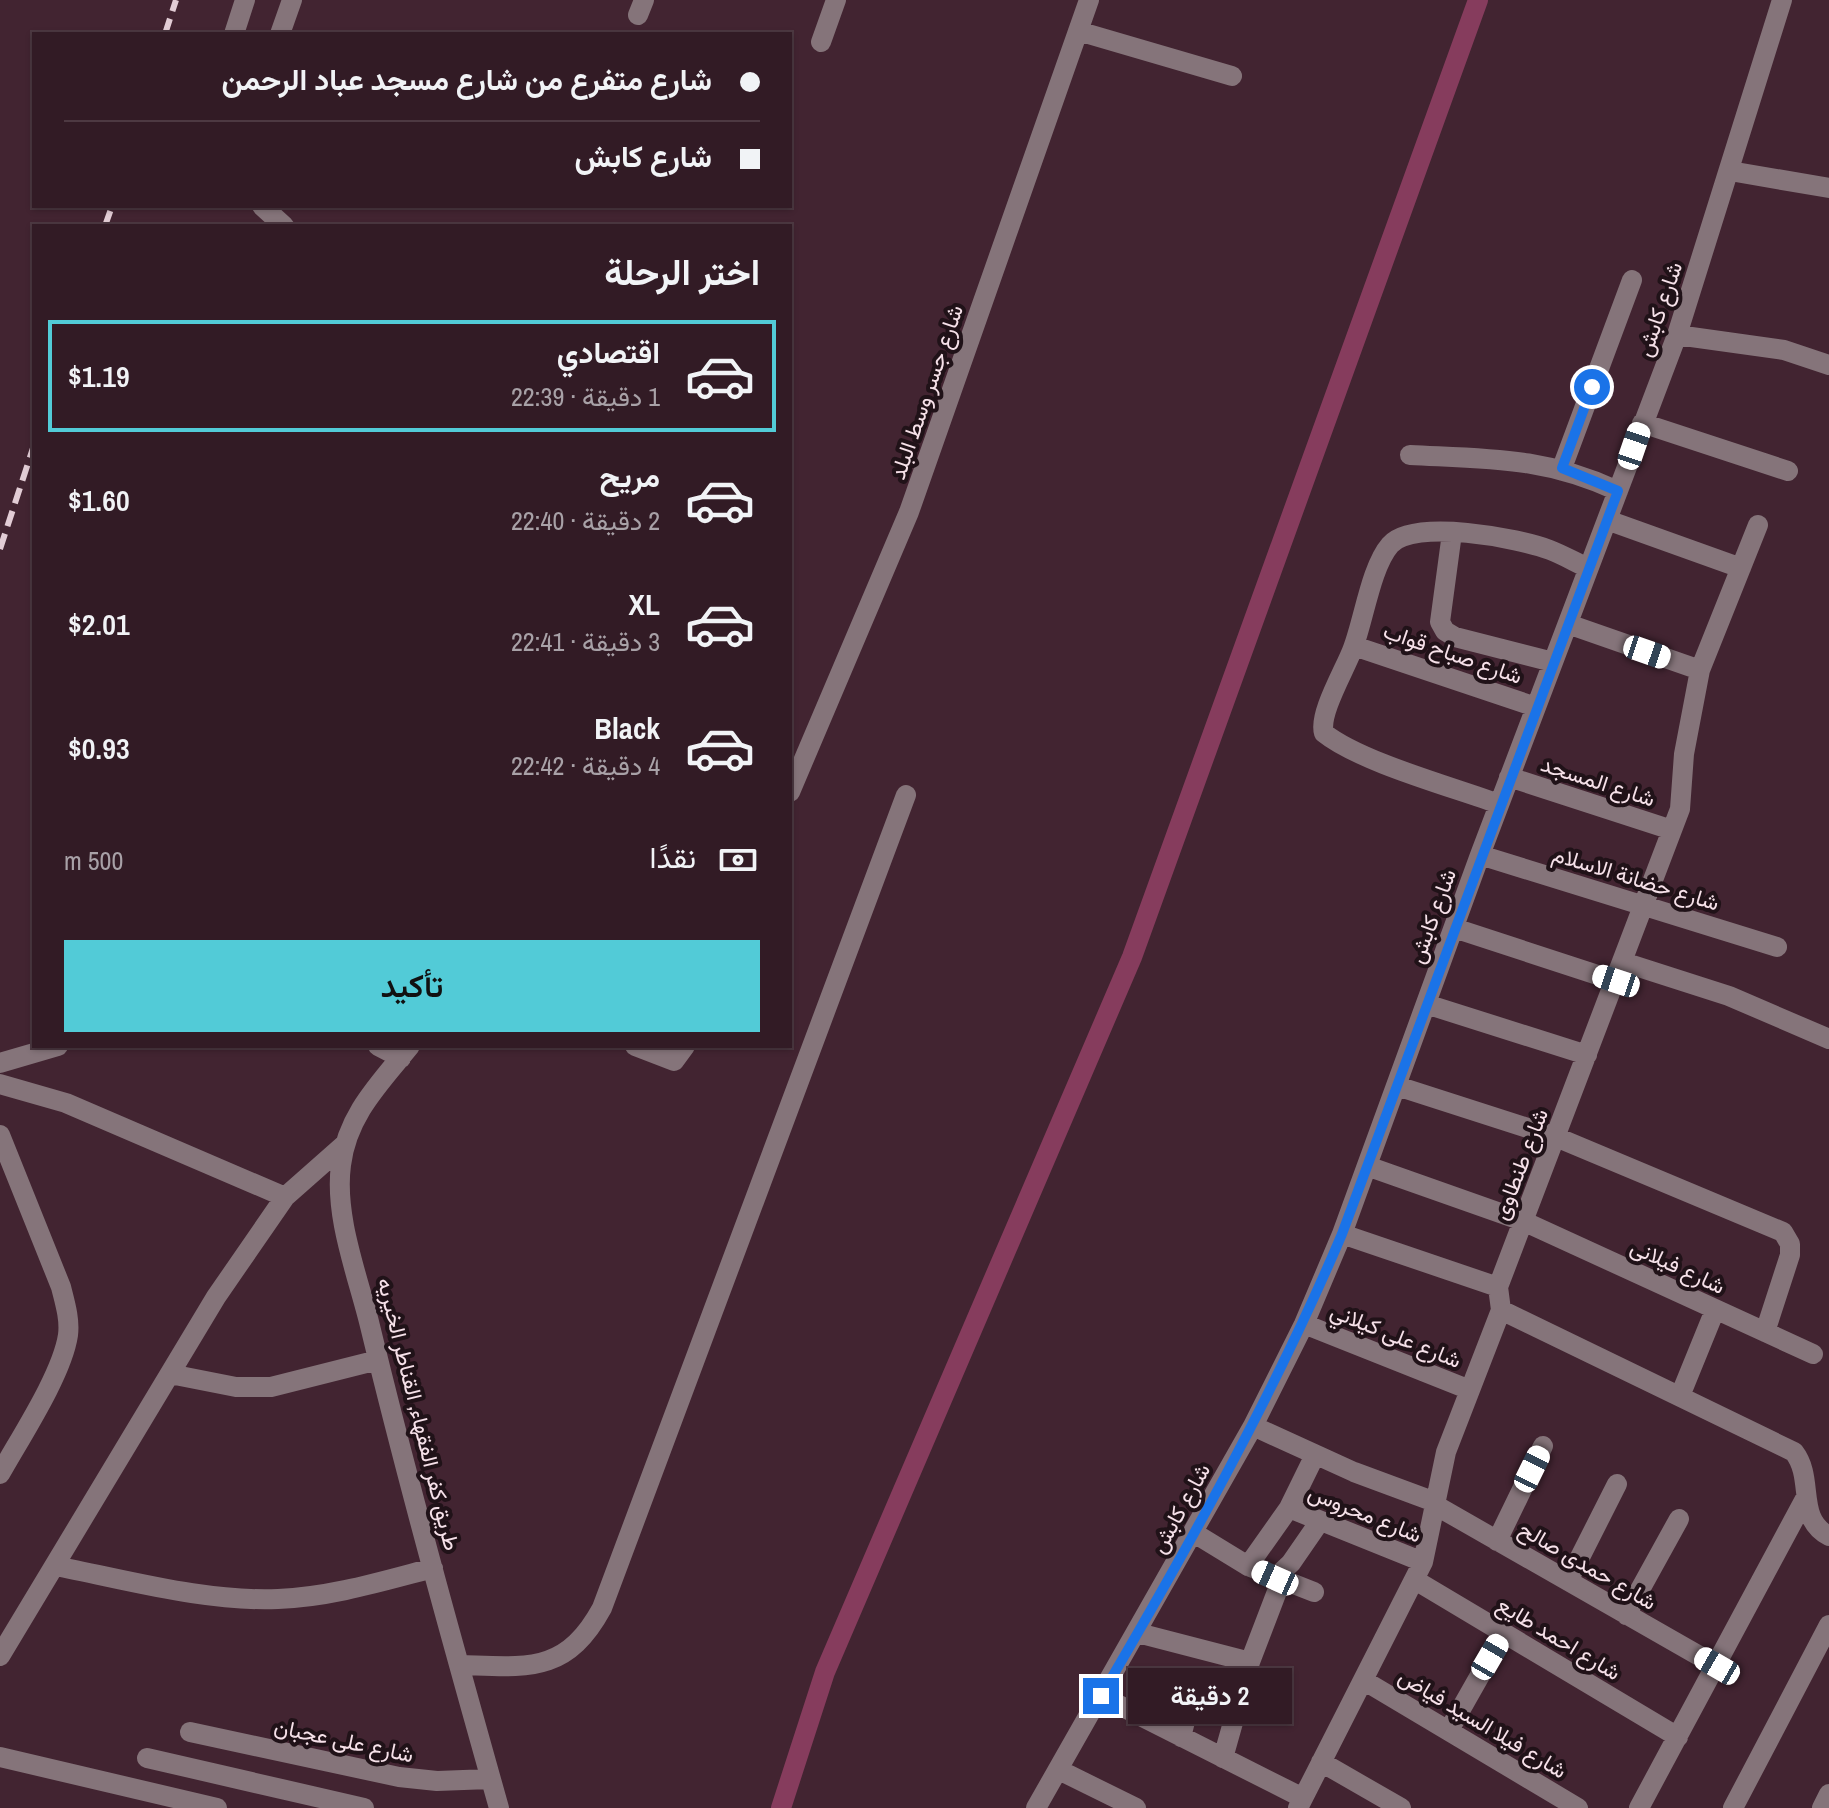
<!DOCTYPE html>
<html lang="ar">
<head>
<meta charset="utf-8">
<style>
  :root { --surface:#321b25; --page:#3d2832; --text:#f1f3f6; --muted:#a8a1a7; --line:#4d3942; --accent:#52cbd7 }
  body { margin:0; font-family:"Archivo Narrow",Vazirmatn,sans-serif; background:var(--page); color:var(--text); direction:rtl; height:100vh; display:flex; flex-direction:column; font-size:30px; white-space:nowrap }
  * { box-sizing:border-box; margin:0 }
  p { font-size:26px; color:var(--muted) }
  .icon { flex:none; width:44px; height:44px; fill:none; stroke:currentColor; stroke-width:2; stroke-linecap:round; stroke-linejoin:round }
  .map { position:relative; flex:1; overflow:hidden; direction:ltr }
  .details { position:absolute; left:32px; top:224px; width:760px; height:824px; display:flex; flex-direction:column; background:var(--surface); border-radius:0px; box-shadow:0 2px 6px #0004,0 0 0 2px var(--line); direction:rtl }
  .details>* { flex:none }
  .top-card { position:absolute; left:32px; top:32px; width:760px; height:176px; border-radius:0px; box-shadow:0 2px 6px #0004,0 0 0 2px var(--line); direction:rtl; display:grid; align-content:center; height:176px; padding:0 32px; background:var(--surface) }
  .end { position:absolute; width:36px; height:36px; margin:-18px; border:10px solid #1a73e8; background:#fff; box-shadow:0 0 0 4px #fff }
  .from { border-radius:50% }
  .bubble { position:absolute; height:56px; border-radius:0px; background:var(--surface); box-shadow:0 2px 6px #0004,0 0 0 2px var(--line); font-size:26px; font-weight:600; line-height:56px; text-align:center; direction:rtl }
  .car { position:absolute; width:24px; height:48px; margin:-24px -12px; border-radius:10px; box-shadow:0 0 6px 2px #0007; background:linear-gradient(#fff 24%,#345 0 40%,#fff 0 76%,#345 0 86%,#fff 0) }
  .top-card b { display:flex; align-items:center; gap:28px; height:76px; font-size:30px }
  .top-card b+b { border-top:2px solid var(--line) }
  .top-card i { width:20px; height:20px; background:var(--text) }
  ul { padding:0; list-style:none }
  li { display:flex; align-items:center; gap:24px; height:112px; margin:0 16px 12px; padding:0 16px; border:4px solid transparent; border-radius:0px }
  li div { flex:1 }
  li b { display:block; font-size:30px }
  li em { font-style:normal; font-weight:600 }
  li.selected { border-color:var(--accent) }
  li>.icon { width:72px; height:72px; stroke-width:1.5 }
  h2 { padding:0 32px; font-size:36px; line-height:96px }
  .pay { display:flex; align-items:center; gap:20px; height:88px; padding:0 32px; font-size:30px }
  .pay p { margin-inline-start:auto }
  .primary-button { display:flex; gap:16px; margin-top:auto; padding:16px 32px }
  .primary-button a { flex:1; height:92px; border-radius:0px; background:var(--accent); color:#111; font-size:32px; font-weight:600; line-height:92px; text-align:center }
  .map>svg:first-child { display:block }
</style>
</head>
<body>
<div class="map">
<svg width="1829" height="1808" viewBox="0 0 1829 1808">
  <rect width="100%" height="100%" fill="#422431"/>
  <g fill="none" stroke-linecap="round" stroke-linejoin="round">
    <path stroke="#863c5d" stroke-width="20" d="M781,1808l44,-136 307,-715 346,-957"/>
    <path stroke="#85747a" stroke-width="20" d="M638,15l6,-15
      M1078,31l154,45
      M234,34l11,-34
      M280,34l12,-34
      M821,42l15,-42
      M1730,171l99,17
      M262,206l22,20
      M1677,335l107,15 45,15
      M1642,423l146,48
      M1410,455c80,4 134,2 208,36
      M1562,468l70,-188
      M1607,520l134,48
      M1452,533l-12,89 5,9 10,6 98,25
      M1568,624l132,46
      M1354,646l182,61
      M1509,777l163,53
      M790,792l119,-280 180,-512
      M1499,804c-46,-17 -139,-42 -175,-71 -6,-19 22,-65 29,-85 11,-29 18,-81 37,-103 23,-27 129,-7 160,5 13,5 25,12 38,18
      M1480,855l297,92
      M1454,928l162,53
      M1623,962l106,34 100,43
      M1426,1004l161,51
      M378,1046l23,12
      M410,1046c-30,37 -63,69 -69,119 -7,52 17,111 29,161 39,161 84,322 129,482
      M635,1046l39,15 11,-15
      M0,1063l58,-17
      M0,1084l66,19 219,94
      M1397,1086l159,51 227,95 7,12v11l-25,77
      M0,1135l61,152c4,16 9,32 7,48 -6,40 -48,103 -68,139
      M1367,1166l156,55 290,133
      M1342,1234l156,53
      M1501,1310l293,142c21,27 1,66 35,84
      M1304,1324l166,66
      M170,1374l66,13h35l107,-27
      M1680,1396l35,-86
      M1253,1426l101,46 81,30
      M1435,1505l282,161
      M1289,1508l134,54
      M1194,1533l54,33 66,26
      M1497,1541l46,-95
      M55,1566c73,14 149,36 223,33 53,-2 105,-18 155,-31
      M1248,1566l41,-58 26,-53
      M1275,1578l16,-15 29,-42
      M1415,1580l263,157
      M1568,1581l49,-97
      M1626,1615l53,-96
      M1138,1633l112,29
      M0,1656l216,-359 69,-100 60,-53
      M461,1665c67,2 105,9 141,-57l304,-813
      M1363,1680l215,128
      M1101,1696l202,102
      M1449,1730l55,-97
      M190,1732l209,45 38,4 53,-2
      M1181,1737l10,-39
      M0,1757l217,51
      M147,1758l217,50
      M1223,1758l27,-96 31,-81
      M1321,1762l80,46
      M1059,1770l77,38
      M1036,1808l217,-382 51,-102 38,-90 138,-379 197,-520 105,-335
      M1298,1808l125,-246 23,-110 55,-142 -3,-23 182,-478 4,-55 16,-84 58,-145
      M1639,1808l167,-311
      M1733,1808l96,-183
      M1822,1808l7,-14"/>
    <path stroke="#e2ccd5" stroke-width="6" stroke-dasharray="16 8" stroke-linecap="butt" d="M165,34l11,-34
      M105,226l7,-20
      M0,549l34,-104"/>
  </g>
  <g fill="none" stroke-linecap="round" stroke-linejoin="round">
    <path stroke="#1a73e8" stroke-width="10" d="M1101,1696c88,-150 173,-302 241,-462l276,-743 -56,-23 30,-81"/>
  </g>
  <g text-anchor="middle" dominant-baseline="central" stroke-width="8" stroke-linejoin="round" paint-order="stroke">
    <g font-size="22" fill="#f6e1e9" stroke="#201218">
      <text transform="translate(1659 309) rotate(-71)">شارع كابش</text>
      <text transform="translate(926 392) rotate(-71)">شارع جسر وسط البلد</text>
      <text transform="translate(1453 653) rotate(19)">شارع صباح قواب</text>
      <text transform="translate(1598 781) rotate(18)">شارع المسجد</text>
      <text transform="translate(1636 878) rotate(17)">شارع حضانة الاسلام</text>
      <text transform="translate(1432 916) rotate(-70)">شارع كابش</text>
      <text transform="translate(1520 1164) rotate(-69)">شارع طنطاوى</text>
      <text transform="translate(1678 1266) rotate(25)">شارع فيلانى</text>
      <text transform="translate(1396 1335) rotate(22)">شارع على كيلاني</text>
      <text transform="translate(419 1414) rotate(76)">طريق كفر الفقهاء, القناطر الخيريه</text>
      <text transform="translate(1180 1508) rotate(-61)">شارع كابش</text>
      <text transform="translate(1365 1513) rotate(22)">شارع محروس</text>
      <text transform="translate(1588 1565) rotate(30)">شارع حمدى صالح</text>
      <text transform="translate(1559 1638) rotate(31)">شارع احمد طايع</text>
      <text transform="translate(1483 1723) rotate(31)">شارع فيلا السيد فياض</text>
      <text transform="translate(344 1740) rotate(12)">شارع على عجبان</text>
    </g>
  </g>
</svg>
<i class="end from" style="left:1592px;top:387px"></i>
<i class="end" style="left:1101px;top:1696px"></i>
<div class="bubble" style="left:1128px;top:1668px;width:164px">2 دقيقة</div>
<i class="car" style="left:1634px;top:446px;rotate:19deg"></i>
<i class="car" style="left:1647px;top:652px;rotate:109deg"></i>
<i class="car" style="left:1616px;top:981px;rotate:288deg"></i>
<i class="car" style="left:1532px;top:1469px;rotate:26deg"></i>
<i class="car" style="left:1275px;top:1578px;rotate:294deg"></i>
<i class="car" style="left:1490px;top:1657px;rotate:30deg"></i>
<i class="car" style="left:1717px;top:1666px;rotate:300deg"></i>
<div class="top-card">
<b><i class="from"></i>شارع متفرع من شارع مسجد عباد الرحمن</b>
<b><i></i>شارع كابش</b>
</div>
<section class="details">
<h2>اختر الرحلة</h2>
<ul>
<li class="selected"><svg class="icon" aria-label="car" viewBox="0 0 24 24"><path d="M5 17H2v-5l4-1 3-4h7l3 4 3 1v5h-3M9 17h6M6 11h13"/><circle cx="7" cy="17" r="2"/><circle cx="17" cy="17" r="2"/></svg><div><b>اقتصادي</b><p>1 دقيقة · 22:39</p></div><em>$1.19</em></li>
<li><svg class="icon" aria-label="car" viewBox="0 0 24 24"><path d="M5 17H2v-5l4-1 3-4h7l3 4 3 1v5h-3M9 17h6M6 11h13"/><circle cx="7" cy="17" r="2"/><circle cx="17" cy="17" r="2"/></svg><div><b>مريح</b><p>2 دقيقة · 22:40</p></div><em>$1.60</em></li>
<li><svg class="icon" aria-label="car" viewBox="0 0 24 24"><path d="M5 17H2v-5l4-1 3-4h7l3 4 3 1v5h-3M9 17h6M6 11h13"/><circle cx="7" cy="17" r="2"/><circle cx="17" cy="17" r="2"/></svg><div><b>XL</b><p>3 دقيقة · 22:41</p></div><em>$2.01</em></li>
<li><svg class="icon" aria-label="car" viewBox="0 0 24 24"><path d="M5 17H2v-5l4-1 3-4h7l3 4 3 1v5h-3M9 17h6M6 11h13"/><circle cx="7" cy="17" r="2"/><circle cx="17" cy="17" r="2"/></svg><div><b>Black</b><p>4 دقيقة · 22:42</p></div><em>$0.93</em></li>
</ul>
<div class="pay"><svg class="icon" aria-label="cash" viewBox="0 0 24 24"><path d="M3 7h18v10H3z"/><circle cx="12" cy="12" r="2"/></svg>نقدًا<p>500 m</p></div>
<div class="primary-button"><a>تأكيد</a></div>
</section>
</div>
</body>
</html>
